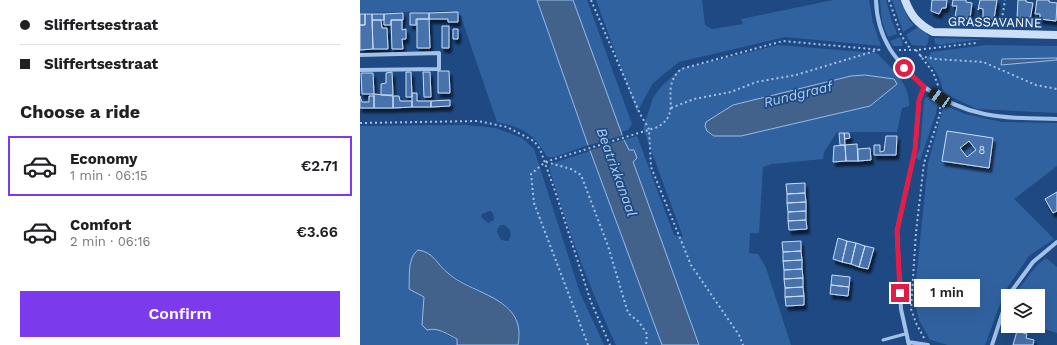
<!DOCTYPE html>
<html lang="en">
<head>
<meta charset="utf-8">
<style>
  :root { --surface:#fff; --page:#f6f6f6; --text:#202124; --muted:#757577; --line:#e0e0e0; --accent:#7c3aed }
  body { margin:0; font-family:"Work Sans",sans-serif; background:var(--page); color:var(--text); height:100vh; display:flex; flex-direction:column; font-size:15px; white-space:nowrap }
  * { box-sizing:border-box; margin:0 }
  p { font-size:13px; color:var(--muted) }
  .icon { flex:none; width:22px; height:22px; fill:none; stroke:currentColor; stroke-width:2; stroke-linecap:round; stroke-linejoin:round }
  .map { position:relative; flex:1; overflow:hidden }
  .drawer { display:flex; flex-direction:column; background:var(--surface); width:360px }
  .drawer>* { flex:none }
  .hud { display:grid; align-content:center; height:88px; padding:0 20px; background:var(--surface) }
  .controls { position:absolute; left:641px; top:289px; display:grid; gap:8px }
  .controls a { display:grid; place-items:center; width:44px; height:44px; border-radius:0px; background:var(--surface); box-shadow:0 4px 16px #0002; font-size:20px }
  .end { position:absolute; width:18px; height:18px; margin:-9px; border:5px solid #e11d48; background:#fff; box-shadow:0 0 0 2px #fff }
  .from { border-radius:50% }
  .bubble { position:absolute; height:28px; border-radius:0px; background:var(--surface); box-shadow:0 4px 16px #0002; font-size:13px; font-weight:600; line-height:28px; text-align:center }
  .car { position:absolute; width:12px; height:24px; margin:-12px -6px; border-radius:5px; box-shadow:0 0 3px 1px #0007; background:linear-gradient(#222 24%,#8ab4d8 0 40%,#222 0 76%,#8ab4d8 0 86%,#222 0) }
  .hud b { display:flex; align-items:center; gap:14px; height:38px; font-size:15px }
  .hud b+b { border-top:1px solid var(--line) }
  .hud i { width:10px; height:10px; background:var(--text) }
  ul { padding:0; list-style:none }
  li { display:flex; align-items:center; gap:12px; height:60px; margin:0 8px 6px; padding:0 12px; border:2px solid transparent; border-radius:0px }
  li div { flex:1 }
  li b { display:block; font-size:15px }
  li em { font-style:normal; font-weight:600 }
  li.selected { border-color:var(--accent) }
  li>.icon { width:36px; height:36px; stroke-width:1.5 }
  h2 { padding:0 20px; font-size:18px; line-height:48px }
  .cta { display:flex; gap:8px; margin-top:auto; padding:8px 20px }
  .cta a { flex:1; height:46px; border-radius:0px; background:var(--accent); color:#fff; font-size:16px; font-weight:600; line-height:46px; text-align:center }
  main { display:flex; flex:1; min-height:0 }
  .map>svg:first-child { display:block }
</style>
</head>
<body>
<main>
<section class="drawer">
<div class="hud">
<b><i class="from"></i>Sliffertsestraat</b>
<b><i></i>Sliffertsestraat</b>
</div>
<h2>Choose a ride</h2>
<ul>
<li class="selected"><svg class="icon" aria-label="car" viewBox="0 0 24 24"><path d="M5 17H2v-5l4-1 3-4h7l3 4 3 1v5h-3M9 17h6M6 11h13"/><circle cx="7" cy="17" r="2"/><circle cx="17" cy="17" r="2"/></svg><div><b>Economy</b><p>1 min · 06:15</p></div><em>€2.71</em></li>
<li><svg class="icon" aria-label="car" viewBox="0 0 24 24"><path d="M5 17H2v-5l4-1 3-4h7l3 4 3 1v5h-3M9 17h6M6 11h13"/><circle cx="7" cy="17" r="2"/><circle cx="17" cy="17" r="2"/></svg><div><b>Comfort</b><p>2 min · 06:16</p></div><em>€3.66</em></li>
</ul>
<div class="cta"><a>Confirm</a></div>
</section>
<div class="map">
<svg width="697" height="345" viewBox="0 0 697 345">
  <defs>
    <filter id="shadow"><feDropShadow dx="2.5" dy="4.5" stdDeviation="1" flood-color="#0009"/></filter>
  </defs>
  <rect width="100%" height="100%" fill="#1e4982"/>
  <path fill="#3162a0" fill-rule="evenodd" d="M0,0h177l51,145 -33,12h-8c-13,-24 -24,-29 -50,-35l-37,-108 -11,-3 -89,2z
    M213,0h14l45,124 -4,6 -7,2z
    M236,0h106l3,25 7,4 31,-5 -2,-5 92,-19h36l4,23 8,23 -96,-9 -106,25 -26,21 -16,29z
    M520,0h6l5,18 6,16 -9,3 -6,-16z
    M532,0h8l9,20 5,5 -11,7z
    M558,27l11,9 -1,7 -3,3 -13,-1 -6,-10z
    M540,37l3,7 -1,2h-9l-3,-5z
    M574,38l49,1 -44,6 -4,-2z
    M418,45l99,8c15,16 33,30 32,53l-7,2 -5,24h-60l-13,20 -1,7 -51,5 -9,3 -4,66h-9l-1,20 9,1 8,14 25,77h-92l-64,-178 -2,-5 4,-4 -3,-7 -5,-1 -5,-10 13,-4 37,99 9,2 -40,-109 10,-30 7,-10 20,-19zM505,75l28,5 -23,26 -6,1 -123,29h-27l-7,-5 -2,-5 6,-7 22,-14 118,-29z
    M627,45l70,1v67l-80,-4 -34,-16c-1,-13 -7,-24 -17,-33l5,-8z
    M571,96l7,4 -2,13 -16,48 -4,-4 4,-9 4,-48 2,-3z
    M584,105l21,9 37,8 55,1v43l-43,33 40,40 -25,17 -24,35 -20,54h-37l-18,-5 -11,-20 -5,-20 14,-137z
    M106,125l30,3 26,10 12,11 46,144 24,52h-86l2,-10 -10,-26 -9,-7 -52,-28 -16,-17 -23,5 1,2 13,33 10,31 23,12v5h-97v-219zM130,211l3,2 1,7 -6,3 -7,-6 1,-3zM141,225h3c7,4 9,9 4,16l-7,-1 -4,-8 1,-4z
    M230,151l72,194h-46c-27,-58 -49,-117 -67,-178l4,-4z
    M686,258l11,9v66l-22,-7h3v-30h-25l24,-31z"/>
  <path fill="#42628c" stroke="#96bdeb" d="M177,0h36l51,140 5,10h5l3,8 -4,4 2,5 64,178h-37l-74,-200z
    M697,58v2l-56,5 1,-6z
    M505,75l29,4 3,5 -27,22 -129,30h-27l-7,-5 -2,-5 1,-4 27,-17 118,-29z
    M58,250c16,2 19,15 31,24 27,22 78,24 69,71h-61v-6c-10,-5 -19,-12 -30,-9l-5,-5 2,-28 -15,-8c1,-14 -2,-30 9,-39z"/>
  <path fill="#1e4982" d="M264,135l2,4 -38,12 -2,-5z"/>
  <path fill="#4672ab" stroke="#c7ddf7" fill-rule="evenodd" filter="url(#shadow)" d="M572,0h15l-1,8h-4l-3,6 -8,-3z
    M593,0h13v2l6,1 -2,16 -15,-2 2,-11h-5z
    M620,0h17l-3,19 -11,-1v-9l-4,-1 -1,2z
    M658,0h8v2l7,1 -3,17 -13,-2z
    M677,0h12v2l8,1 -1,18 -16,-2v-5h-5z
    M98,12v10h-10v-3h-19v-6z
    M43,13v7h-12v5h-7v-11z
    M50,13h19v6h-13v6h-6z
    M0,14h5v11h-5z
    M5,14h7l1,35 -13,1v-25h5z
    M12,14h12v6h-12z
    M57,19h12l1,29h-13z
    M12,20h9l1,8h5l1,21h-15z
    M31,20h11v10l4,-1v10h-4l1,10h-11z
    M82,26h7v22h-7z
    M93,29h5v10h-5z
    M78,71h11l1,22h-12z
    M32,72l1,23h-12v-11l5,-1v-10z
    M46,72h5l1,25h-6z
    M63,72h7l1,25h-7z
    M1,73h12l1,21h-12z
    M52,93h5v8h14v6h-19z
    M14,94l19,2v12h-19z
    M0,96l2,6h7v-6h5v12h-14z
    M33,96h6l1,5h12v6l-19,1z
    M90,100v6l-19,1v-6z
    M587,131l46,7 -4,30 -47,-7zM609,141l7,9 -9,7 -7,-9z
    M479,133h5l1,12h-5z
    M484,133h5l1,5 -5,1z
    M526,136h11l-1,19h-22v-10h6v7l4,-1z
    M497,144l1,17h-12l-1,-16z
    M485,145l1,16 -13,1 1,-16z
    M510,148l1,12 -13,1v-12z
    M445,183v10l-18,1 -1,-10z
    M697,192v19l-4,2 -8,-14z
    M445,193l1,9 -19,1v-9z
    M446,202v9l-18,1 -1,-9z
    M446,211v9l-18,1v-9z
    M446,220l1,9 -18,1 -1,-9z
    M478,238l9,3 -5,21 -9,-3z
    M441,241v10l-18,1 -1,-10z
    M487,241l9,2 -5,21 -9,-2z
    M496,243l9,3 -6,21 -8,-3z
    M505,246l9,2 -6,21 -9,-2z
    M441,251l1,9 -19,1v-9z
    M442,260v9l-18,1 -1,-9z
    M442,269l1,9 -19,1v-9z
    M472,275l18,2 -1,10 -18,-2z
    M443,278v9l-18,1 -1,-9z
    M592,281l5,5 12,1 1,9 -10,3 -9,-1 -8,-6 3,-6z
    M471,285l18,2 -1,9 -18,-2z
    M443,287l1,9 -19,1v-9z
    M444,296v9l-18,1 -1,-9z
    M657,331l10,3 -1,4 8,2 -1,5h-20z"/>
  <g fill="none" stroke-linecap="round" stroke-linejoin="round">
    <path stroke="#a3c2e9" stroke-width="2" stroke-dasharray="2 3" stroke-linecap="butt" d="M231,0l49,114 9,15 2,38 40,98 48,70 4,10
      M529,0l12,35 10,15
      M641,25l4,-25
      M539,50h17l60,-7
      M556,50l17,22 6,16
      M560,56l15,3 48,3 53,23 21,4
      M311,108l23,-9 37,-7 25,-10 40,-7 82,-25
      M0,123l118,-2 29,6 27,14 6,8 16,45 35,108 19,43
      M186,162l25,7 10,6 27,71 20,67 11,9 8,12 -1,11
      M564,338l-8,-15 -5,-14 5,-77 8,-69 16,-49v-9
      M228,345l-54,-142 -3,-29 14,-12 113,-35c26,-16 0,-37 23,-58l102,-28 99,9"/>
    <path stroke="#a3c2e9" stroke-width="3" d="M523,340l22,-6"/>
    <path stroke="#a3c2e9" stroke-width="4" d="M516,0c1,40 20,61 48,87l-5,13 -4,50 -18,81 4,78 8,36
      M0,55l79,-2v16l-79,1
      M564,87c45,32 80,31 133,32
      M648,296l25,-34 24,-20
      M548,342l20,3
      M632,345l16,-49"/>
    <path stroke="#cee0f7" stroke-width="8" d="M545,0c6,16 13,24 28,32l124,3"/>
  </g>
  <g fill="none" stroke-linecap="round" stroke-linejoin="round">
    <path stroke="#e11d48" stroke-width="5" d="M540,293l-3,-62 18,-81 4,-50 5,-13 -20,-19"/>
  </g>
  <g text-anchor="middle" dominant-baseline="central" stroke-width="3.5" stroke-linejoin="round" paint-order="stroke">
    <g font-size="11" fill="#d1dcea">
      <text x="622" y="150">8</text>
    </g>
    <g font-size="13" fill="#fff" stroke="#1e4982">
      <text transform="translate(635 22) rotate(1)">GRASSAVANNE</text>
    </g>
    <g font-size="14" font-style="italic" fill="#afcdf1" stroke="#1e4982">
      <text transform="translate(438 94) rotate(-14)">Rundgraaf</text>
      <text transform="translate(257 172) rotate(70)">Beatrixkanaal</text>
    </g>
  </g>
</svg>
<div class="controls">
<a><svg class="icon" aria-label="layers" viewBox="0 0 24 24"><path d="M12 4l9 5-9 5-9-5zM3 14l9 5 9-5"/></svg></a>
</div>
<i class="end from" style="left:544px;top:68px"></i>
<i class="end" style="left:540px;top:293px"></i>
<div class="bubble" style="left:554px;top:279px;width:66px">1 min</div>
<i class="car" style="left:580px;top:98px;rotate:305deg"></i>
</div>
</main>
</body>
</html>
